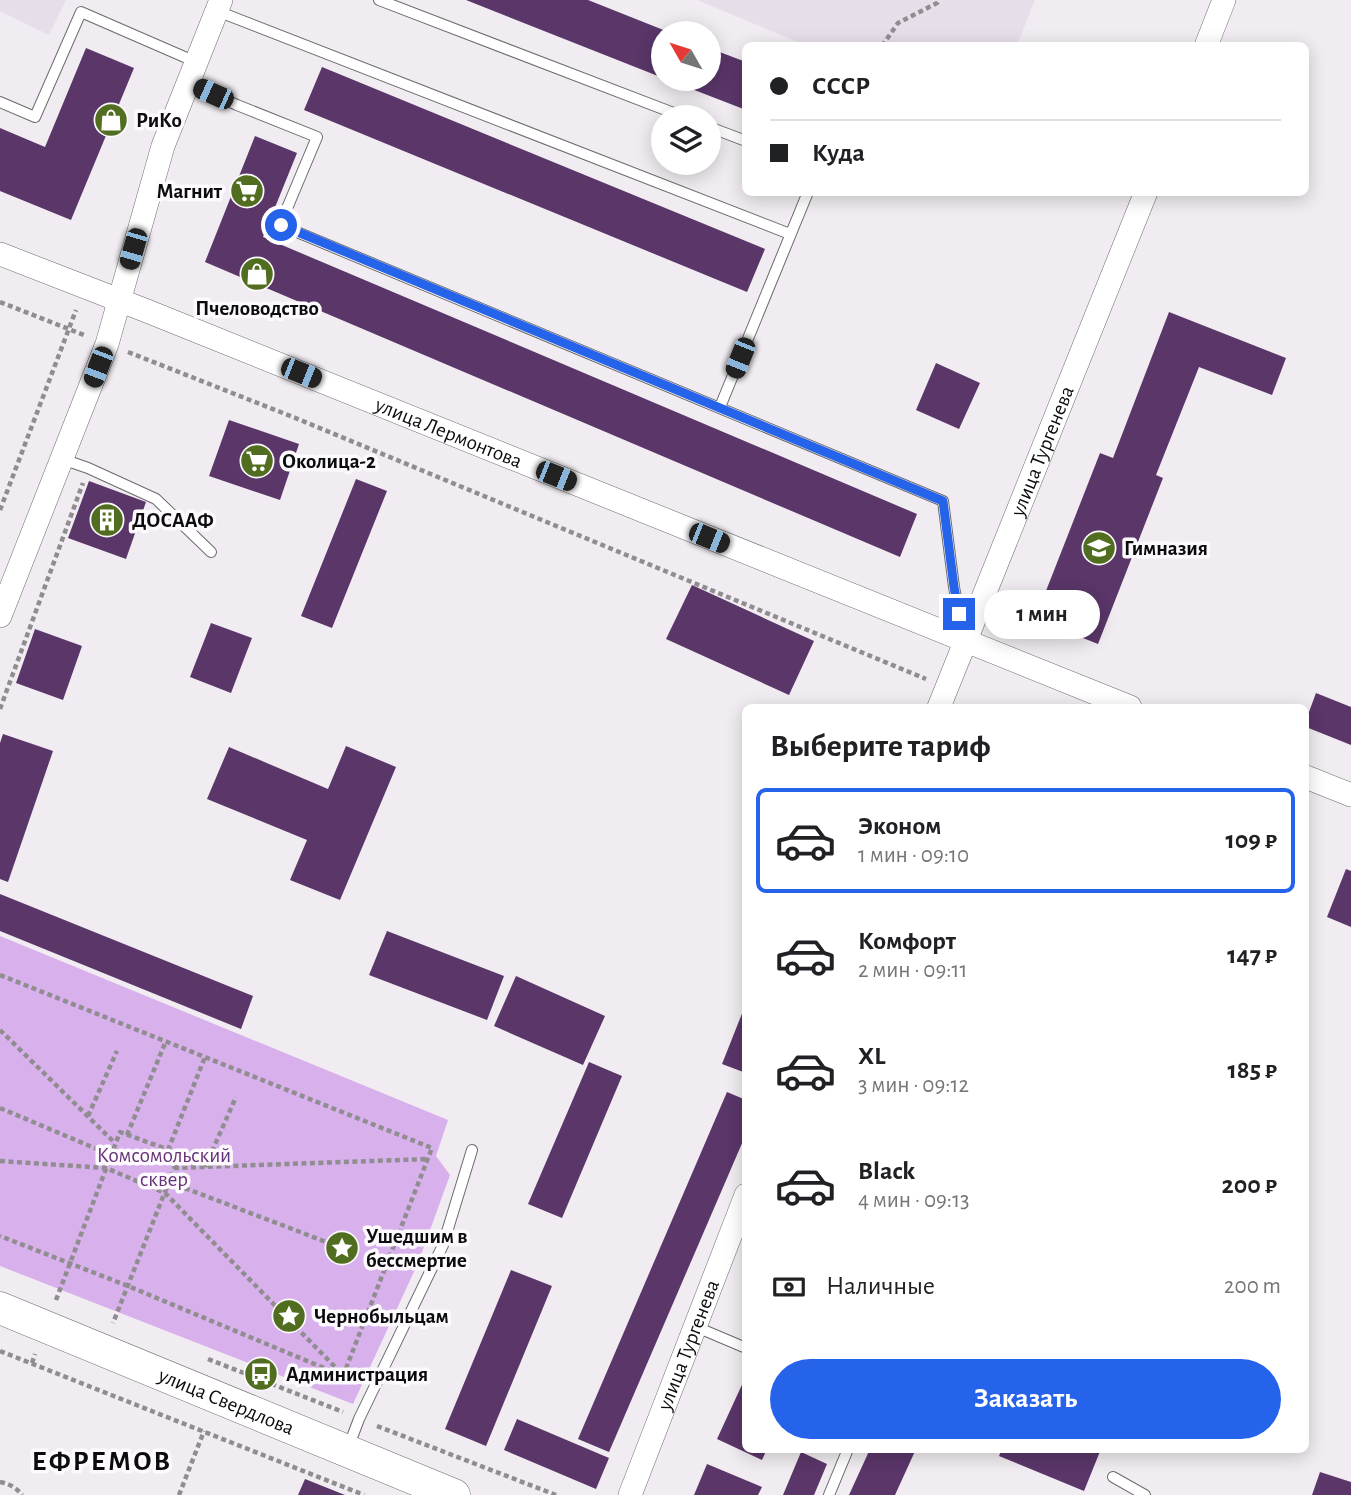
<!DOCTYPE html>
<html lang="ru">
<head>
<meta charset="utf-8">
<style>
  :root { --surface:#fff; --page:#f2f2f2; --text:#202124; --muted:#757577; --line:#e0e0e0; --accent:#2563eb }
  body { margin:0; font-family:"Alegreya Sans",sans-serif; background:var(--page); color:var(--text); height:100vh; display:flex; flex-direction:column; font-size:26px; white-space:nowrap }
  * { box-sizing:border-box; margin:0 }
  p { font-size:23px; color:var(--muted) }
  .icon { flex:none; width:38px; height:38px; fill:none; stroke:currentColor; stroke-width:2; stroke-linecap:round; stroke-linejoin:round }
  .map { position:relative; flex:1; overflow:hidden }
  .drawer { position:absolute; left:742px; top:704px; width:567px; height:749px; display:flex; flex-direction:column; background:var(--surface); border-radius:10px; box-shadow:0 4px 18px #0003 }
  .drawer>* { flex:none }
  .guide { position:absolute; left:742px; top:42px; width:567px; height:154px; border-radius:10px; box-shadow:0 4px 18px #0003; display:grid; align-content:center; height:154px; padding:0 28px; background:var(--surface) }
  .needle { width:46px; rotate:309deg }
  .controls { position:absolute; left:651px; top:21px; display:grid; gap:14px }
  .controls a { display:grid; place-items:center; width:70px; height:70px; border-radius:50%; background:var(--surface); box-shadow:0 4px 18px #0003; font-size:35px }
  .end { position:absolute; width:32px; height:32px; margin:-16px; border:9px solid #2563eb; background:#fff; box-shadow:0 0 0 4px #fff }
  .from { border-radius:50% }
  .bubble { position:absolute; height:49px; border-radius:24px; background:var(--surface); box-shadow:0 4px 18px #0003; font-size:23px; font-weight:700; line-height:49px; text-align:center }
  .car { position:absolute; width:21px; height:42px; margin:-21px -10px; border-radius:9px; box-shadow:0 0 5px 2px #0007; background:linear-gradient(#222 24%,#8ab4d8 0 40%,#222 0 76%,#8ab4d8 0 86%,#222 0) }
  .guide b { display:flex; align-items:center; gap:24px; height:66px; font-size:26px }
  .guide b+b { border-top:2px solid var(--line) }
  .guide i { width:18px; height:18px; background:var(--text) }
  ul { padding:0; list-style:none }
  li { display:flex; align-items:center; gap:21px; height:105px; margin:0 14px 10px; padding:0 14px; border:4px solid transparent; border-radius:10px }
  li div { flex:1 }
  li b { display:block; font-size:26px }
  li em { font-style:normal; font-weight:700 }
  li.selected { border-color:var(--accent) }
  li>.icon { width:63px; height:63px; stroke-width:1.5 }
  h2 { padding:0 28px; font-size:32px; line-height:84px }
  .pay { display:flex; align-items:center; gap:18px; height:77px; padding:0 28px; font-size:26px }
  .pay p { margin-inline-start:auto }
  .action { display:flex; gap:14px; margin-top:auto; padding:14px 28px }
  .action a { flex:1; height:80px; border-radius:42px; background:var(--accent); color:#fff; font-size:28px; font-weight:700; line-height:80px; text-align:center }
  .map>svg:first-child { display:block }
</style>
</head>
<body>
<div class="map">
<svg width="1351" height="1495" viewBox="0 0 1351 1495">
  <rect width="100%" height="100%" fill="#f0ecf1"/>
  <path fill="#e6dee9" d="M0,0h66l-17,35 -49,-24z
    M697,0h338l-18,45 -210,1z"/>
  <path fill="#d8b0eb" d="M0,936l448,184 -12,36 14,19 -32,88 -65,141 -353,-138z"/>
  <path fill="#5a3669" d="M466,0h122l83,33h-8v45z
    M86,48l48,20 -63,152 -71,-29v-63l45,19z
    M709,48l37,14v48l-80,-31h43z
    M322,67l443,182 -18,43 -443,-182z
    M255,136l42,17 -34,84 654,277 -17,43 -695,-295z
    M1169,312l117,46 -14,37 -73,-28 -43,108 7,3 -65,166 -63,-25 65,-166 13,5z
    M936,363l44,20 -21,46 -43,-19z
    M229,420l70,24 -19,56 -71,-24z
    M356,479l31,12 -55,137 -31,-12z
    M89,481l57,21 -20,57 -58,-21z
    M692,585l122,56 -25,54 -123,-56z
    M211,623l41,15 -21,55 -41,-16z
    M35,629l47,17 -19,54 -47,-17z
    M1316,693l35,14v38l-45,-18v-7z
    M3,734l50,17 -45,131 -8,-3v-136z
    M346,746l50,21 -56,133 -50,-20 17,-40 -100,-41 22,-52 99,42z
    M1346,869l5,2v56l-24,-10z
    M0,894l253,102 -12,33 -241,-98z
    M387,931l117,45 -17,44 -118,-45z
    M516,976l89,40 -22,49 -89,-39z
    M745,1006h1v67l-24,-9z
    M589,1062l33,14 -60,142 -34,-14z
    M727,1092l19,8v34l-137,318 -31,-13z
    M511,1270l41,16 -66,160 -41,-17z
    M746,1376v73h21l-5,11 -45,-21z
    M517,1419l92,39 -13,31 -92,-39z
    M870,1449h46l-21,46h-46z
    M1002,1449h99l-17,42 -85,-35z
    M801,1452l26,12 -13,31h-31z
    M707,1464l55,23 -4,8h-64z
    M1320,1472l31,10v13h-39z
    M305,1479l40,16h-47z"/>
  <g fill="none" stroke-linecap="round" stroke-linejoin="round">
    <g stroke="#6c6a6e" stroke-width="12">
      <path id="service" d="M379,0l305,117
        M217,11l573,223
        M188,83l49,22 80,32 -37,88 663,276 11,86 9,48
        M0,102l35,15 46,-105 115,50
        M709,127l37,14
        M720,407l88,-215
        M62,459l26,9 68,31 55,53
        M694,1326l52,22
        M348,1448l11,-29 84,-174 29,-95
        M1113,1477l32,18
        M829,1495l19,-46"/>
    </g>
    <g stroke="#6c6a6e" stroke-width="24">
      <g id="minor">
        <path d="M1206,46l18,-46"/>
        <path id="s1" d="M0,254l147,57 983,396"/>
        <path d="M0,616l107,-272 56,-198 58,-146"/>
        <path id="s2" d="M939,707l207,-515"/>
        <path d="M1306,777l45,18"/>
        <path id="s3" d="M630,1495l116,-300"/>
      </g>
    </g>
    <g stroke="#6c6a6e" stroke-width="33">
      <g id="secondary">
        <path id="s4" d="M0,1308l454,187"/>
      </g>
    </g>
    <path stroke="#908d91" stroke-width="4.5" stroke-dasharray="5 3.5" stroke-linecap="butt" d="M882,46l16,-23 39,-20 2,-3
      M0,302l84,33
      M128,352l165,65 633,262
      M0,510l76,-200
      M0,709l83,-226
      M0,975l432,173 -89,228 -215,-90 -128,-50
      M0,1030l115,113
      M0,1108l111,47
      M88,1116l29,-65
      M127,1135l39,-94
      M168,1150l37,-93
      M0,1161l106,7 59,25 175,179
      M205,1167l31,-70
      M174,1168l254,-9
      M169,1182l173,66
      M56,1300l64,-168 60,22 -67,169
      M0,1351l364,144
      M208,1359l135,53
      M32,1363l3,-9
      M377,1426l179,69
      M0,1482c8,1 17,6 22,13
      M179,1495l25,-64"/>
    <use href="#service" stroke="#fff" stroke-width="10"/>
    <use href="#minor" stroke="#fff" stroke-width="23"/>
    <use href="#secondary" stroke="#fff" stroke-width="32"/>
  </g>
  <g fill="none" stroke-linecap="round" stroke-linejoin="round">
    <path stroke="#2563eb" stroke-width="9" d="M281,225l662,276 11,86 5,27"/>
  </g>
  <defs>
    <g id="shop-disc" transform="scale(1.75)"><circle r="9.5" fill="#506d20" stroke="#fdfafe"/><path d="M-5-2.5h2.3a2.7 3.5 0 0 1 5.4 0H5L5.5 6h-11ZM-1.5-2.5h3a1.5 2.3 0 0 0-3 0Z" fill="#fff"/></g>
    <g id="supermarket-disc" transform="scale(1.75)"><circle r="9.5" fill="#506d20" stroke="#fdfafe"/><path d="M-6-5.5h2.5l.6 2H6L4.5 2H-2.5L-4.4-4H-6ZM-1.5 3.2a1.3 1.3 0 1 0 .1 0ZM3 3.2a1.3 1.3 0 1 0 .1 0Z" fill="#fff"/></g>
    <g id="building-disc" transform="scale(1.75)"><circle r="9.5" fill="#506d20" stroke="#fdfafe"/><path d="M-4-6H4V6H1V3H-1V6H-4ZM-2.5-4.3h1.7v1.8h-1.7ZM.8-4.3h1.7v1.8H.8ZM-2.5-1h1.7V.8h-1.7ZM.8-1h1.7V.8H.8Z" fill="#fff"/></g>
    <g id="school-disc" transform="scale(1.75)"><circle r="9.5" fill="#506d20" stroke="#fdfafe"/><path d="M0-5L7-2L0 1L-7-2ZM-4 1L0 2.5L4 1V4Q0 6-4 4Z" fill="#fff"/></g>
    <g id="sight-disc" transform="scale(1.75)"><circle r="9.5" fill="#506d20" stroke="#fdfafe"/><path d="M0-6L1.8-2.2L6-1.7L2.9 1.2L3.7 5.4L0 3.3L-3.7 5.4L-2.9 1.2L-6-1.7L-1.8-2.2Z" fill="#fff"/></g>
    <g id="bus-disc" transform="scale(1.75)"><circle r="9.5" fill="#506d20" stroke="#fdfafe"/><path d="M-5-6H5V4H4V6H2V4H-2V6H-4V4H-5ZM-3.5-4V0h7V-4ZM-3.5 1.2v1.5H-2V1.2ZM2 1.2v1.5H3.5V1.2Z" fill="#fff"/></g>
  </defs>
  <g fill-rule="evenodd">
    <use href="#shop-disc" x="111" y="120"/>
    <use href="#supermarket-disc" x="247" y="191"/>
    <use href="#shop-disc" x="257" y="274"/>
    <use href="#supermarket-disc" x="257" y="461"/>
    <use href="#building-disc" x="107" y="520"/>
    <use href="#school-disc" x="1099" y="548"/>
    <use href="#sight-disc" x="342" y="1248"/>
    <use href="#sight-disc" x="289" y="1316"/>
    <use href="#bus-disc" x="261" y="1374"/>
  </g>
  <g text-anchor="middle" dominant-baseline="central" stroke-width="7" stroke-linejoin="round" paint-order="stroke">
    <g font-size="21" font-weight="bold" fill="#0c0b0d" stroke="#fdfafe" text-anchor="start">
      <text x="136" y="120">РиКо</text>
      <text x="222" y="191" text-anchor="end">Магнит</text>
      <text x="257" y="308" text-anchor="middle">Пчеловодство</text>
      <text x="282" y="461">Околица-2</text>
      <text x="132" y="520">ДОСААФ</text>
      <text x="1124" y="548">Гимназия</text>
      <text x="366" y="1236">Ушедшим в<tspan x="366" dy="24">бессмертие</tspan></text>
      <text x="314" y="1316">Чернобыльцам</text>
      <text x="286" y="1374">Администрация</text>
    </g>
    <g font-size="21" fill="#0c0b0d" stroke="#fdfafe">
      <text stroke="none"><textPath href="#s1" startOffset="483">улица Лермонтова</textPath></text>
      <text stroke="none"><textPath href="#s2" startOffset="276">улица Тургенева</textPath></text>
      <text stroke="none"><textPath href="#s3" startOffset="161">улица Тургенева</textPath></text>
      <text stroke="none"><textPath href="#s4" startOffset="245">улица Свердлова</textPath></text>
    </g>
    <g font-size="21" fill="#643378" stroke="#fdfafe">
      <text x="164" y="1155">Комсомольский<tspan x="164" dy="24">сквер</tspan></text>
    </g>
    <g font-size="28" font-weight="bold" letter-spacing="2" fill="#0c0b0d" stroke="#fdfafe">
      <text x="102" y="1462">ЕФРЕМОВ</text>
    </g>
  </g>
</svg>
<div class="controls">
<a><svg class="needle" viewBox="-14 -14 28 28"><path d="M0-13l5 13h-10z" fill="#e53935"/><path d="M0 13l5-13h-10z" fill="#757577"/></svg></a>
<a><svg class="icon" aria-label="layers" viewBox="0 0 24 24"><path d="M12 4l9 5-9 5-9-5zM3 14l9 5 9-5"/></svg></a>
</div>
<i class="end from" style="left:281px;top:225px"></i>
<i class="end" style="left:959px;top:614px"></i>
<div class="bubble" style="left:984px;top:590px;width:116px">1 мин</div>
<i class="car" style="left:213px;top:94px;rotate:294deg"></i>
<i class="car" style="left:133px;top:249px;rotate:196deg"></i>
<i class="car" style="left:740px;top:358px;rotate:202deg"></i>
<i class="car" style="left:98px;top:367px;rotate:201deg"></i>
<i class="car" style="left:301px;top:373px;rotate:112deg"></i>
<i class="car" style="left:556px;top:476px;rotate:112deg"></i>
<i class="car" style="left:709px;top:538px;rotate:112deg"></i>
<div class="guide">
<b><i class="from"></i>СССР</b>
<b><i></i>Куда</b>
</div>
<section class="drawer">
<h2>Выберите тариф</h2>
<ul>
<li class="selected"><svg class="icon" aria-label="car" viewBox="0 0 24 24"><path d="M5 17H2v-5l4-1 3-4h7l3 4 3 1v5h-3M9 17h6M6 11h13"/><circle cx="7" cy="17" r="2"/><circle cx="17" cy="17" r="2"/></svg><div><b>Эконом</b><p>1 мин · 09:10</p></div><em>109 ₽</em></li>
<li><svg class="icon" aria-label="car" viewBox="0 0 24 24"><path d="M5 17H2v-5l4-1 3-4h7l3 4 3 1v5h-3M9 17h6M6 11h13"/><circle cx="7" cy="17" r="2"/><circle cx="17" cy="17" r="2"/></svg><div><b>Комфорт</b><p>2 мин · 09:11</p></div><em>147 ₽</em></li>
<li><svg class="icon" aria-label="car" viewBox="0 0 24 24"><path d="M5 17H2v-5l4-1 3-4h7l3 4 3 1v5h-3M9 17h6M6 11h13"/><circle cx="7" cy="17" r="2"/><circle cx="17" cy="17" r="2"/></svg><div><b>XL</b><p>3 мин · 09:12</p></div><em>185 ₽</em></li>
<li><svg class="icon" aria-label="car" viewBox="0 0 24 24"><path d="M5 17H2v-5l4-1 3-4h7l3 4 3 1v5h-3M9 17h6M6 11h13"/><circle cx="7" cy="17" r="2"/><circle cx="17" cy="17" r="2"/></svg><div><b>Black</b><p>4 мин · 09:13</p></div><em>200 ₽</em></li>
</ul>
<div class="pay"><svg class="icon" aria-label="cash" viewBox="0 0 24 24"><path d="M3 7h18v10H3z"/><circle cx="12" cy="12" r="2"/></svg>Наличные<p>200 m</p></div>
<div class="action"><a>Заказать</a></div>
</section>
</div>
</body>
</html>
